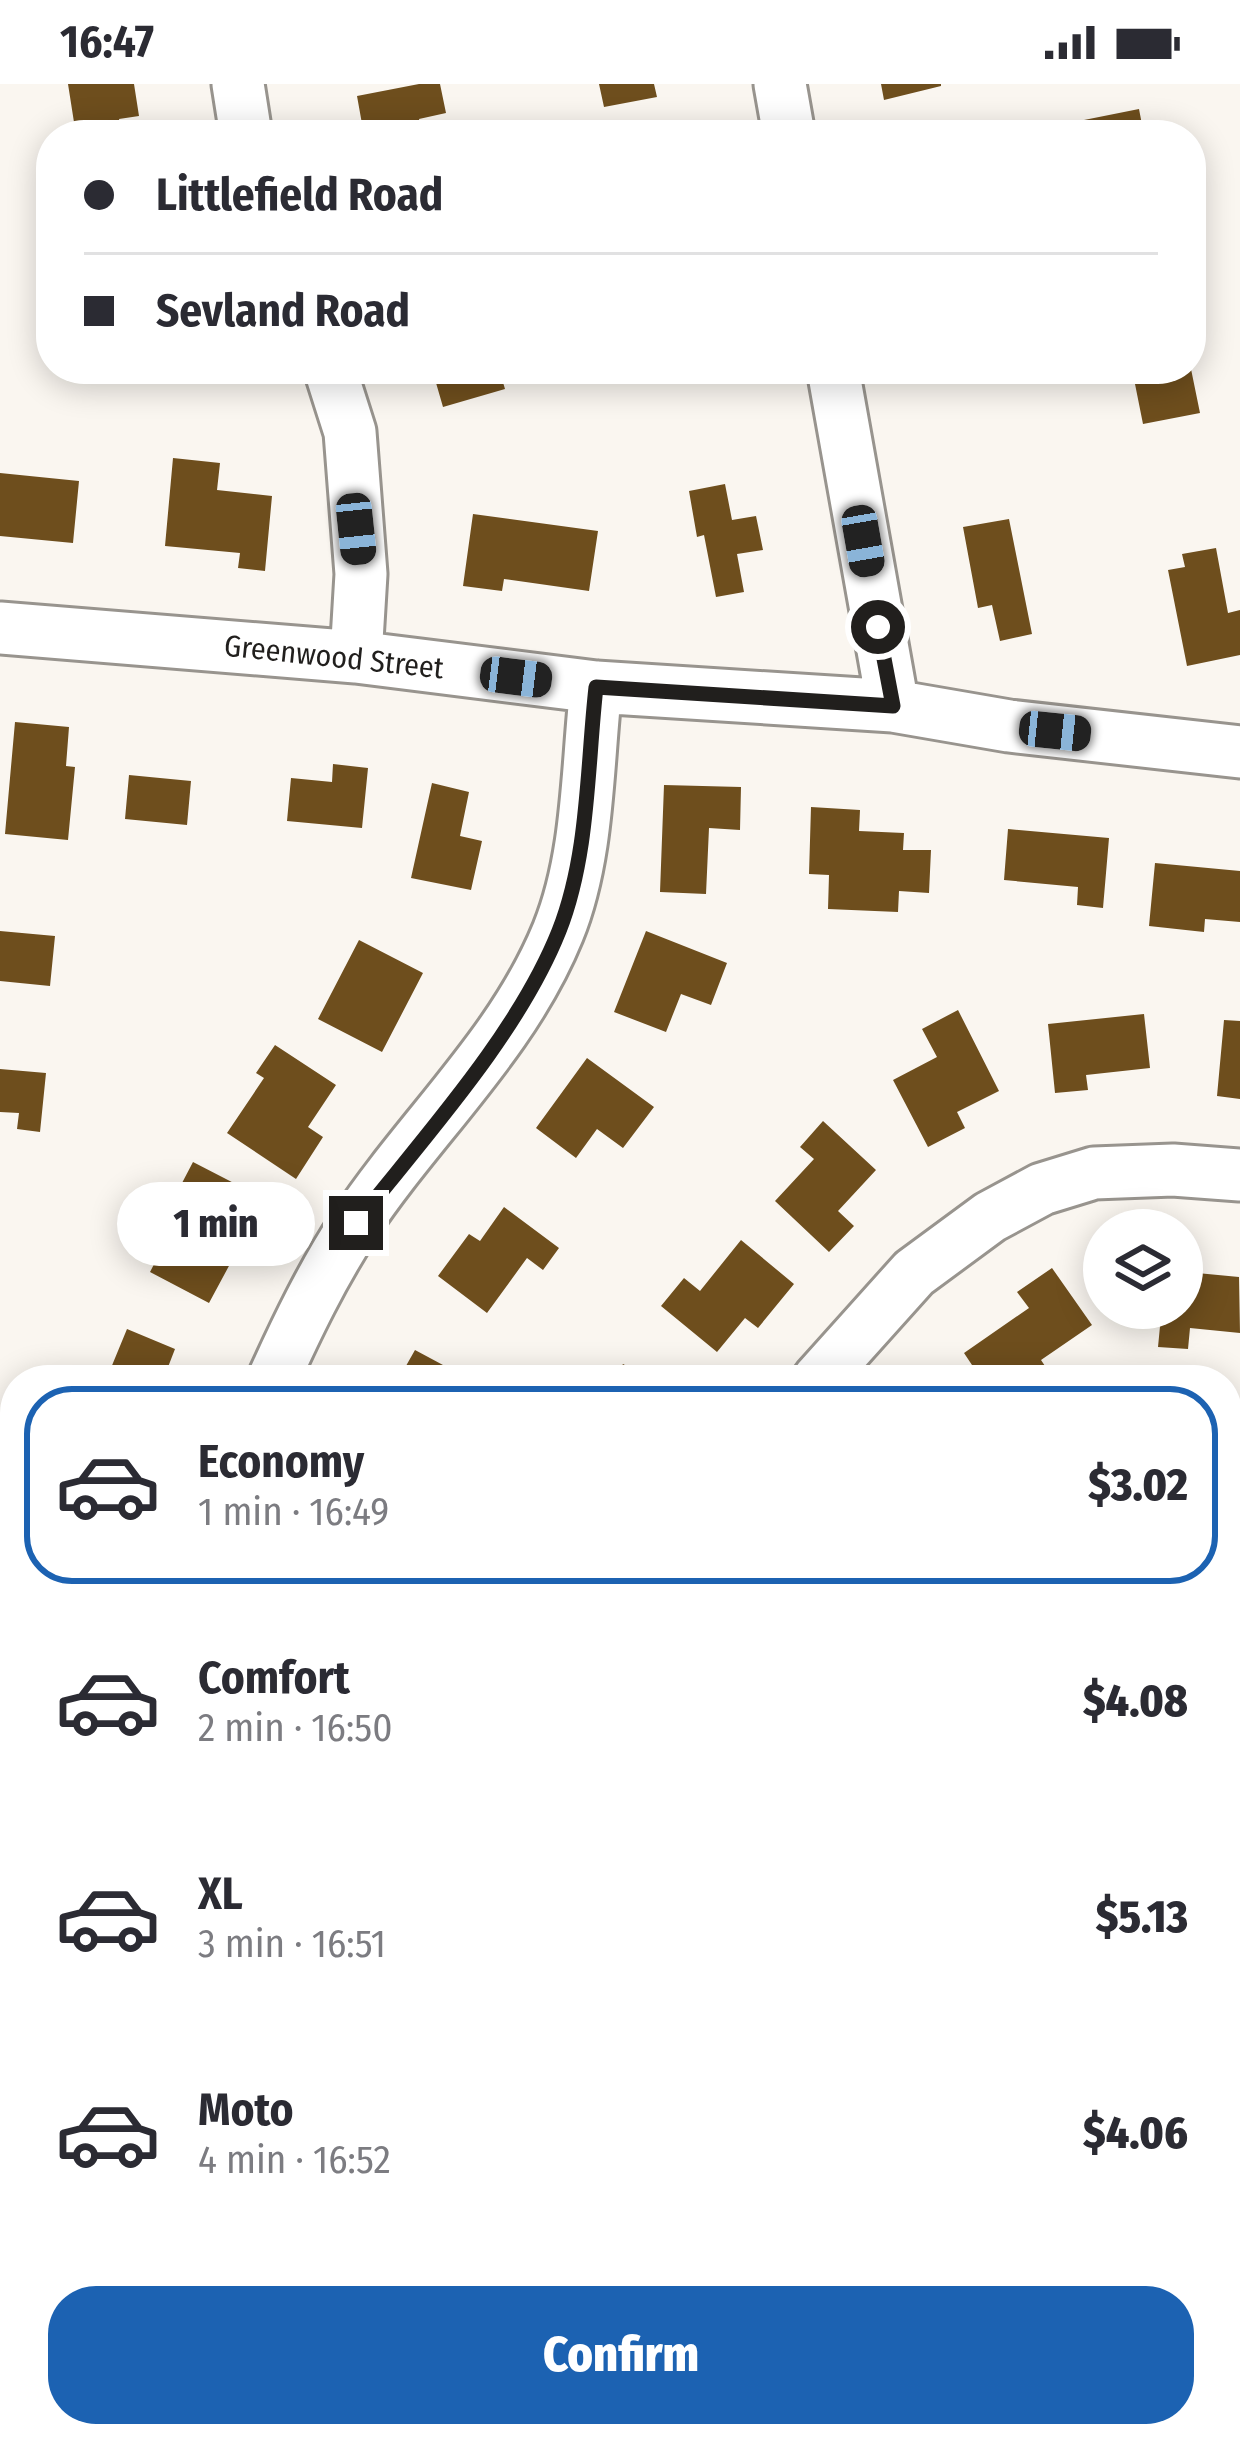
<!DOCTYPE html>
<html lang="en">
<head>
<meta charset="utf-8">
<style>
  :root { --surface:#fff; --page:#f2f2f3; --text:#2b2b33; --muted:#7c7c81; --line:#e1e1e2; --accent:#1c62b2 }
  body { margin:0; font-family:"Fira Sans Condensed",sans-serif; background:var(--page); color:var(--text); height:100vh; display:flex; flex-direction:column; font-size:45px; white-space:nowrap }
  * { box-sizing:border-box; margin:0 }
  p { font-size:39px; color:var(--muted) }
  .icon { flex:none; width:66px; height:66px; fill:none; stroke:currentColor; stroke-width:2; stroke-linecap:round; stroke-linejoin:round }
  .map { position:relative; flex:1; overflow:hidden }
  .panel { position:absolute; left:0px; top:1281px; width:1242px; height:1083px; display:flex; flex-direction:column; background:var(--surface); border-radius:48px 48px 0 0; box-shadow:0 6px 30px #0003 }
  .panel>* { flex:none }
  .top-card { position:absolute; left:36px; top:36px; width:1170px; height:264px; border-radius:48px; box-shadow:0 6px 30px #0003; display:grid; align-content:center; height:264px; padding:0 48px; background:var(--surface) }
  .buttons { position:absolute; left:1083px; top:1125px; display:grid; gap:24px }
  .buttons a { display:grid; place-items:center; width:120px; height:120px; border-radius:50%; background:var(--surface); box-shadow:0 6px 30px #0003; font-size:60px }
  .end { position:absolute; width:54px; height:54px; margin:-27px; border:15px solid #211f1d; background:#fff; box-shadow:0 0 0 6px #fff }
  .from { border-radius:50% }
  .bubble { position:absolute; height:84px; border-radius:42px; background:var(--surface); box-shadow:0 6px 30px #0003; font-size:39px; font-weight:800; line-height:84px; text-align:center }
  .car { position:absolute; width:36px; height:72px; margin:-36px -18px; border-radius:15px; box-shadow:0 0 9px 3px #0007; background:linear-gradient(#222 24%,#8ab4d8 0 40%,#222 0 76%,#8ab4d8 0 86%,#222 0) }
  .top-card b { display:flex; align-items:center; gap:42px; height:114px; font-size:45px }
  .top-card b+b { border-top:3px solid var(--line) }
  .top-card i { width:30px; height:30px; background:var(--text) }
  ul { padding:21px 0 0; list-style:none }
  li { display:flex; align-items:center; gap:36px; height:198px; margin:0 24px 18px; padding:0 24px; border:6px solid transparent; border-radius:48px }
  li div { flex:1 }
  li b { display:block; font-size:45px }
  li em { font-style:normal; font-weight:800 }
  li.active { border-color:var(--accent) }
  li>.icon { width:108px; height:108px; stroke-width:1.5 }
  .button { display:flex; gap:24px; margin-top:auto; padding:24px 48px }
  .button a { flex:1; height:138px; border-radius:48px; background:var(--accent); color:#fff; font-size:48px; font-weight:800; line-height:138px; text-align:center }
  .status { display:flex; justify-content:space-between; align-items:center; height:84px; padding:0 60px; background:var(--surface); direction:ltr }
  .status svg { height:33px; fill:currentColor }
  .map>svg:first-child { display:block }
</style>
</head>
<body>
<div class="status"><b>16:47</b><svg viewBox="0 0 49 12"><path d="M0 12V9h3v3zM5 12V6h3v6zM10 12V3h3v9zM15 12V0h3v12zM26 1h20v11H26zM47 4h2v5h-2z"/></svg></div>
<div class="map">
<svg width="1240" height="2363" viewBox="0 0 1240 2363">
  <rect width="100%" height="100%" fill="#faf6f0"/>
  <path fill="#6e4e1d" d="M68,0h66l5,32 -20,3 3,16h-46z
    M419,0h21l6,29 -27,6 3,16h-58l-7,-39z
    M599,0h55l3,13 -53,10z
    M881,0h60v2l-57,14z
    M1139,25l5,26h-88l-2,-9z
    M432,285h67l6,20 -62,18z
    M1132,285h59l9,44 -57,11z
    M173,374l47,5 -3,27 55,6 -7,75 -27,-3 2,-15 -75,-7z
    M0,389l79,8 -6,62 -73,-7z
    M725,400l7,36 24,-4 7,34 -26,4 7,38 -28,5 -12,-62 -7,2 -8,-46z
    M473,430l125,17 -9,60 -85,-12 -2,12 -39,-5z
    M1009,435l23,115 -32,7 -8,-36 -14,3 -15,-81z
    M1216,464l12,65 12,-3v45l-53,11 -19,-96 17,-3 -3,-13z
    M15,638l54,5 -3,39 9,1 -7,73 -63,-6z
    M333,680l35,4 -6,60 -75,-7 4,-43 41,4z
    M129,691l62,6 -4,44 -62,-6z
    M432,699l37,9 -9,44 22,5 -11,49 -60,-12z
    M664,701l77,2 -1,43 -31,-2 -3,66 -46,-2z
    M811,723l49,3 -1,21 45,2 -1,17h28l-2,43 -30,-2 -1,21 -70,-3 1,-34 -20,-1z
    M1008,745l101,9 -6,70 -26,-3 1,-18 -74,-7z
    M1155,779l85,8v51l-35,-3 -1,13 -55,-6z
    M0,847l55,5 -5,50 -50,-5z
    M646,847l81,32 -16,42 -30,-11 -15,38 -52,-20z
    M359,856l64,33 -41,79 -64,-33z
    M958,926l41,81 -42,21 8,16 -37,19 -35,-67 44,-23 -15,-28z
    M1144,930l6,54 -64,7 2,15 -33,3 -7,-69z
    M1224,936l16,1v78l-23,-3z
    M275,961l61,40 -28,42 15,10 -27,42 -69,-46 37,-55 -8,-5z
    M587,974l67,49 -31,41 -26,-19 -21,29 -40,-30z
    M0,985l46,4 -6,59 -23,-3 2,-16 -19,-1z
    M823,1037l53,49 -38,41 16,15 -25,26 -54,-51 39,-42 -14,-12z
    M193,1078l72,37 -56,104 -59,-31 32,-62 -11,-6z
    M504,1123l55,41 -16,22 -16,-12 -40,55 -49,-37 31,-42 11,7z
    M741,1156l53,44 -36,44 -13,-10 -28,34 -56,-46 23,-28 16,13z
    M1182,1173l16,2 -1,14 42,4 1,56 -50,-5 -2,21 -30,-2 3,-31 -33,-4 1,-4h53z
    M1052,1184l40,57 -51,35 10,15 -8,5h-10l-4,-6 -8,6h-39l-18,-27 65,-45 -12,-16z
    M127,1245l48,20 -12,31h-57z
    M415,1266l56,30h-73z
    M623,1280l30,16h-39z
    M1227,1370l13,19v5l-13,10z
    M4,1601l11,4v57l-15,-5v-42z
    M0,1710l15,6v62l-8,-3 -7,16z
    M4,2074l11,14v63l-13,11 -2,-85z
    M587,2349h110l2,4 -20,10h-85z
    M872,2349h52l8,14h-84z
    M999,2349h26l-19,11z"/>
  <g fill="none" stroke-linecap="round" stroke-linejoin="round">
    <g stroke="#98948e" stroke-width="57">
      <path id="minor" d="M238,0l8,51
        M780,0l9,51
        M330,285l20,63 11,142 -5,83
        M833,285l60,337
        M0,544l356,29 240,30 297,19 116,20 231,26
        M273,1296c24,-53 49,-105 81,-154 66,-100 158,-181 204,-294 31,-76 29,-165 38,-245
        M818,1296l96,-107 76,-56 52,-28 52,-16 79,-3 67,5
        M1227,1551l13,-16
        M0,1968l15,-14
        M1227,2061l13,88
        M1227,2289l13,-27
        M0,2361l239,-12
        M1168,2363l18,-14"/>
    </g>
    <use href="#minor" stroke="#fff" stroke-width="51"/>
  </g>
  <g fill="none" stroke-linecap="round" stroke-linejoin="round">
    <path stroke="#211f1d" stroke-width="15" d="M356,1139c69,-87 162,-189 203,-292 30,-76 28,-164 37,-244l297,19 -15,-79"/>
  </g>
  <g text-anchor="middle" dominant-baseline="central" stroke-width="12" stroke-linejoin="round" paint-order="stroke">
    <g font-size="30" fill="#211f1d" stroke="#fff">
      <text transform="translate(334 573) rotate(6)">Greenwood Street</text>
    </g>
  </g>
</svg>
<div class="buttons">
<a><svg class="icon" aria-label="layers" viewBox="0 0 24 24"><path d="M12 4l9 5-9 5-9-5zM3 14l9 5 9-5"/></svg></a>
</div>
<i class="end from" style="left:878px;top:543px"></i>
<i class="end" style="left:356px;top:1139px"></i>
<div class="bubble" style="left:117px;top:1098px;width:198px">1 min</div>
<i class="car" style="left:356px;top:445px;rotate:174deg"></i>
<i class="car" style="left:863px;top:457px;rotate:170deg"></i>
<i class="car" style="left:516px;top:593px;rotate:97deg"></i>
<i class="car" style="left:1055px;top:647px;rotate:96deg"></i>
<div class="top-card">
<b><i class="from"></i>Littlefield Road</b>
<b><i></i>Sevland Road</b>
</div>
<section class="panel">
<ul>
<li class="active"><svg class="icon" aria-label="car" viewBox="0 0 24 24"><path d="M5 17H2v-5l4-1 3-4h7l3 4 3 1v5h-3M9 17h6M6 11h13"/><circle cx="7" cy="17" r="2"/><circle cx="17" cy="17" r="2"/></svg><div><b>Economy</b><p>1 min · 16:49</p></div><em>$3.02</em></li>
<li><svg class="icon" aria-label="car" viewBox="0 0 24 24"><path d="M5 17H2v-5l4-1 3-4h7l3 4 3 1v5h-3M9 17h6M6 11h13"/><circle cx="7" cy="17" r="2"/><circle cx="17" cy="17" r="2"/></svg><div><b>Comfort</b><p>2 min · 16:50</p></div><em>$4.08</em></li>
<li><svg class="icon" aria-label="car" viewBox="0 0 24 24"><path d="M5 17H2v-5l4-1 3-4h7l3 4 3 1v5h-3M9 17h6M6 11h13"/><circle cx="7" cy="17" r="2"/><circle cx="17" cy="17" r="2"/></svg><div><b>XL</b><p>3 min · 16:51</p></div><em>$5.13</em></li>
<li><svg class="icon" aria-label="car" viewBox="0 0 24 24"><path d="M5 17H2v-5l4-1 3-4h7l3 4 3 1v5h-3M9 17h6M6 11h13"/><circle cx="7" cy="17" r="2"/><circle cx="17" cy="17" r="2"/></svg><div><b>Moto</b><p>4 min · 16:52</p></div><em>$4.06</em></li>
</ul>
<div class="button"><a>Confirm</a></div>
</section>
</div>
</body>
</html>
